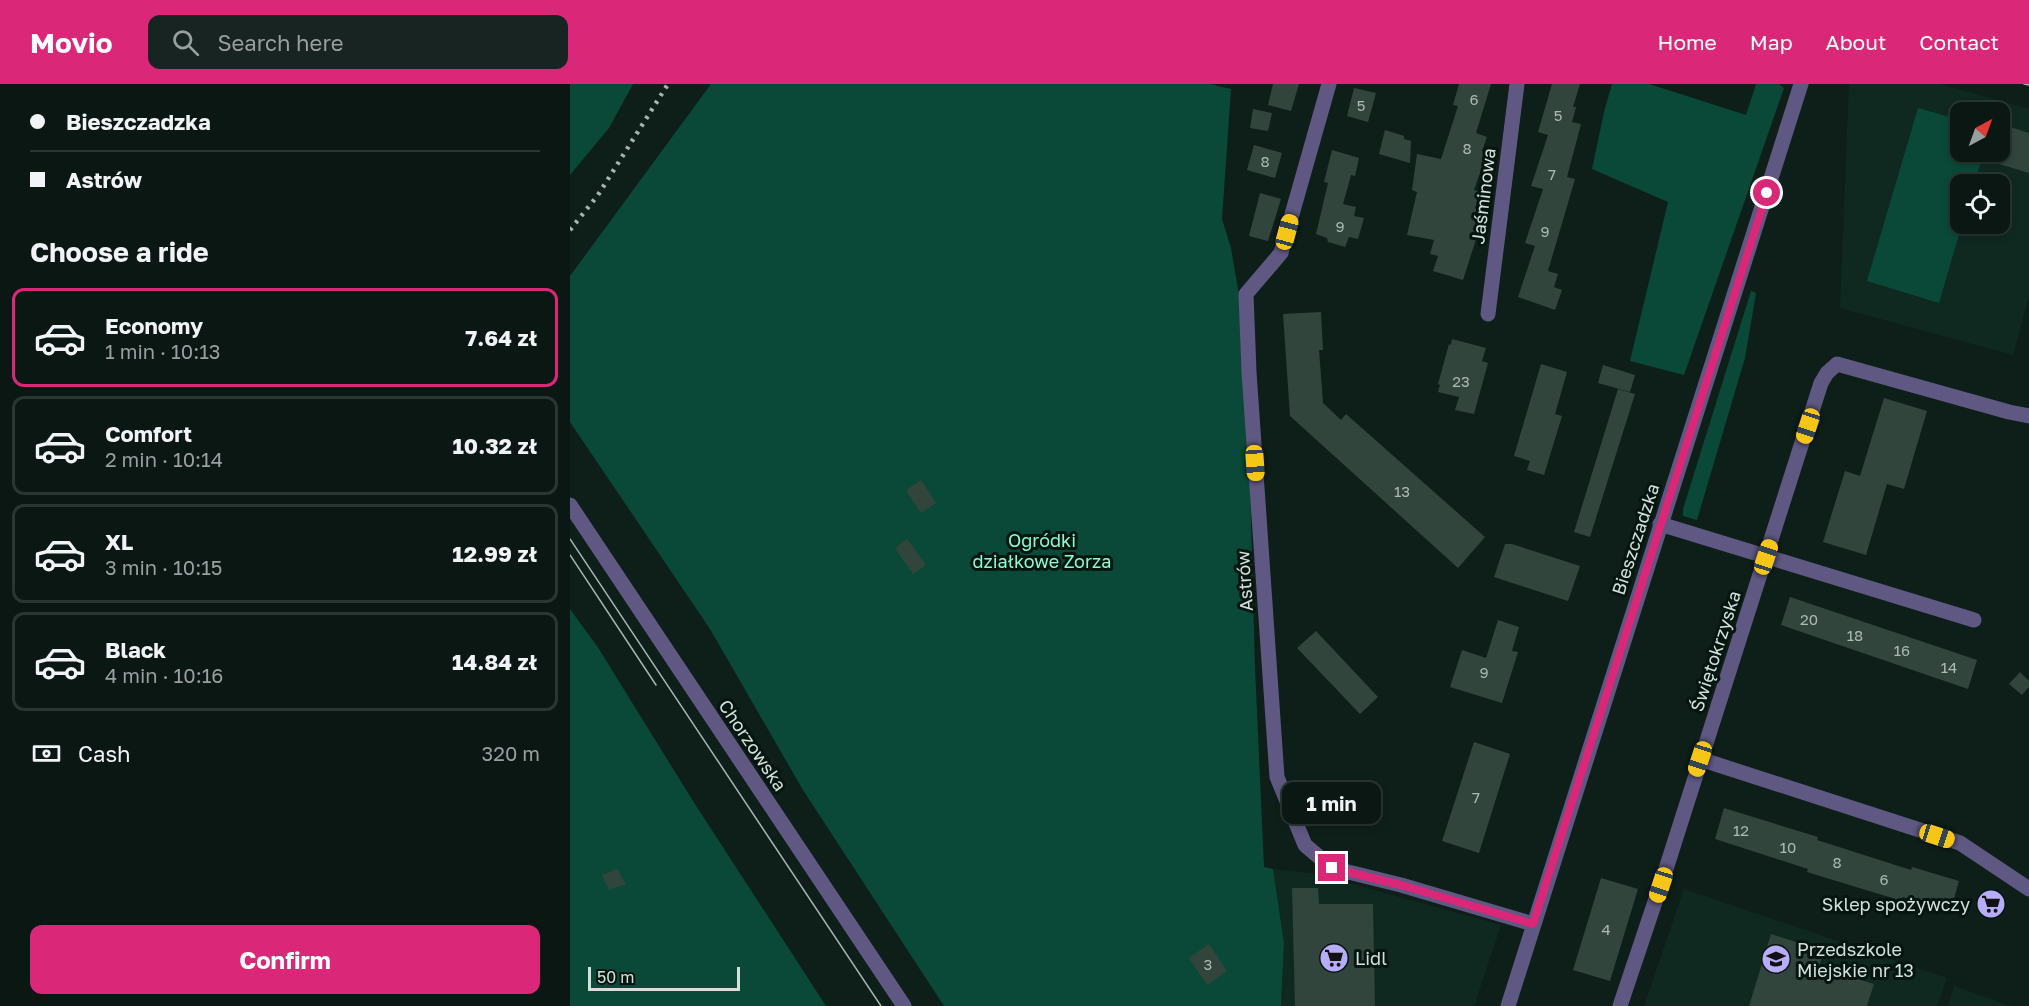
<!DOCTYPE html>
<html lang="en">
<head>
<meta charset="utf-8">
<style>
  :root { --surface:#0a1713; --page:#182421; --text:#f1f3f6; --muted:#999fa0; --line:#2a3633; --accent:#db2777 }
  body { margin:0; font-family:"Golos Text",sans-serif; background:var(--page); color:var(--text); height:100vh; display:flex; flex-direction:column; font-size:22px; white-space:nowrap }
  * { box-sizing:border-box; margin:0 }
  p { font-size:20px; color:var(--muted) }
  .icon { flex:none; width:33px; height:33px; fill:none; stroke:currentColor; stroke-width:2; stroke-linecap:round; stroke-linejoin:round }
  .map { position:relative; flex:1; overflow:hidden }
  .drawer { display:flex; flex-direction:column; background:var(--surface); width:570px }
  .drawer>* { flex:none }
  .guide { display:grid; align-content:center; height:132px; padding:0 30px; background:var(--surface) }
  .needle { width:39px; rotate:41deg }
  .buttons { position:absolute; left:1380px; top:18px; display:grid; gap:12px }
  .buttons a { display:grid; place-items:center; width:60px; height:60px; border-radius:12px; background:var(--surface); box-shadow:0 3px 9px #0003,0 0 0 2px var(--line); font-size:30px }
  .scale { position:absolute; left:18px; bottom:15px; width:152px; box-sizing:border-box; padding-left:6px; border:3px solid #d5e0db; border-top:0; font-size:16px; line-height:21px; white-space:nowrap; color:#d5e0db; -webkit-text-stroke:4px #051610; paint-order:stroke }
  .end { position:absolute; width:27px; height:27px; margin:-14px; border:8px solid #db2777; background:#fff; box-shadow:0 0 0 3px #fff }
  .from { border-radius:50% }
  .bubble { position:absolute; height:42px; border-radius:12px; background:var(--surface); box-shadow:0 3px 9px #0003,0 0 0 2px var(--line); font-size:20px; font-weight:700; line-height:42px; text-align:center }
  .car { position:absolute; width:18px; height:36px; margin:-18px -9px; border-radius:8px; box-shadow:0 0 4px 2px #0007; background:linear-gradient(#f5c518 24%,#345 0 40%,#f5c518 0 76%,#345 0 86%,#f5c518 0) }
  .guide b { display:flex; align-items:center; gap:21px; height:57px; font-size:22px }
  .guide b+b { border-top:2px solid var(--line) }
  .guide i { width:15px; height:15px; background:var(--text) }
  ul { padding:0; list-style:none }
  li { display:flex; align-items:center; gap:18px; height:99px; margin:0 12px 9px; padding:0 18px; border:3px solid var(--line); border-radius:12px }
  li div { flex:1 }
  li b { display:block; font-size:22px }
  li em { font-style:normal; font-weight:700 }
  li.on { border-color:var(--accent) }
  li>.icon { width:54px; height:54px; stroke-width:1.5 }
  h2 { padding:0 30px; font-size:27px; line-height:72px }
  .pay { display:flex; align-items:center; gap:15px; height:66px; padding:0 30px; font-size:22px }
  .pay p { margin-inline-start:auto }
  .primary-button { display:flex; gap:12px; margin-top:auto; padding:12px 30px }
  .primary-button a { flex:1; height:69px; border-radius:12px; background:var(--accent); color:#fff; font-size:24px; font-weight:700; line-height:69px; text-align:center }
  header { display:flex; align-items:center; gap:36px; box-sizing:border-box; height:84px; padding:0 30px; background:var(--accent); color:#fff }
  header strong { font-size:28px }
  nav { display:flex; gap:33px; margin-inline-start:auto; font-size:21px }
  .search { width:420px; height:54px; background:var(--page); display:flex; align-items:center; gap:15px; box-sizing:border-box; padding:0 21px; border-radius:12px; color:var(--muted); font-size:22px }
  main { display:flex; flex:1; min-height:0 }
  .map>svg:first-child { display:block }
</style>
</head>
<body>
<header>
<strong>Movio</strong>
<div class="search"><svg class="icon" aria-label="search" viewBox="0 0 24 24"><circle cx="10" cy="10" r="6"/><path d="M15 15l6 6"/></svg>Search here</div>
<nav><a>Home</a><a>Map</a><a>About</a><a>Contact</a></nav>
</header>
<main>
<section class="drawer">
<div class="guide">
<b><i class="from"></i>Bieszczadzka</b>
<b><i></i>Astrów</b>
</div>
<h2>Choose a ride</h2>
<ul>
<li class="on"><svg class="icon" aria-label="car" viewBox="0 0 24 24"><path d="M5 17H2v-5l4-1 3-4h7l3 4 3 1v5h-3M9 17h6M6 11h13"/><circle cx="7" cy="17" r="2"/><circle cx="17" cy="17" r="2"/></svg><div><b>Economy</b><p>1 min · 10:13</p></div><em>7.64 zł</em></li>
<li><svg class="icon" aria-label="car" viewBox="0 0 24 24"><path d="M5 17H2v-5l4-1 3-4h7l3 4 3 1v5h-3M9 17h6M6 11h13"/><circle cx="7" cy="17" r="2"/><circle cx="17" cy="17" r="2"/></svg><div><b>Comfort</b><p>2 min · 10:14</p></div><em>10.32 zł</em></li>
<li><svg class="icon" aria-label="car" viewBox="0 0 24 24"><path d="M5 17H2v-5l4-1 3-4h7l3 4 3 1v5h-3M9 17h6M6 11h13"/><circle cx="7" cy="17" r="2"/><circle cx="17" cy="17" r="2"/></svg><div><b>XL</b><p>3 min · 10:15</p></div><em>12.99 zł</em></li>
<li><svg class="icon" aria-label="car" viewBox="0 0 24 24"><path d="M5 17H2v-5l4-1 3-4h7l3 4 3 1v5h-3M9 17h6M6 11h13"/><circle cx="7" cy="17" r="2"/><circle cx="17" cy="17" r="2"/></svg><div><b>Black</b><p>4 min · 10:16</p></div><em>14.84 zł</em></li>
</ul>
<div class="pay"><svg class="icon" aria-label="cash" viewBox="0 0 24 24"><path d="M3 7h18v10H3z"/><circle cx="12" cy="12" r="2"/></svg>Cash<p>320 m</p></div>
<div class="primary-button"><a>Confirm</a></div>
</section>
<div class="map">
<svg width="1459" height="922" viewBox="0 0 1459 922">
  <rect width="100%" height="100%" fill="#0e1f19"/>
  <path fill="#0f2921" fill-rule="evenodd" d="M1279,0h91l89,25v187l-16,59 -173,-47zM1390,28h40v40h-40zM1390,100h40v40h-40z
    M703,785l43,5 185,51 -27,81h-193l3,-63z
    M1114,805l263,89 -10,28h-293z
    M1384,902l56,20h-62z"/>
  <path fill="#0a4938" d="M0,0h63l-24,44 -39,47z
    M141,0h498l22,5 -9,130 9,29 15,88 9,332 9,199 9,2 11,74 -3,63h-337l-141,-216 -93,-161 -140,-207v-146z
    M1042,0h37l97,31 10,-31h23l5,4 -100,287 -54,-14 38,-159 -76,-33 12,-57z
    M1348,24l42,12v32h24l-10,32h-14v40h2l-23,79 -72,-22z
    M1181,207l5,2 -11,65 -48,162 -14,-4v-7z
    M0,525l27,37 96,155 133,205h-256z"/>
  <path fill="#32453d" d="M703,0h26l-8,27 -23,-6z
    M889,0h32l-15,49 11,4 -5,14 5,2 -13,37 6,2 -5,16 10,3 -22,69 -30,-9 5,-15 -8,-2 4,-14 -27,-5 10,-43 -5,-2 5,-36 24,5 17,-53 -5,-1z
    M982,0h28l-7,23h3l-4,15 9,2 -14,53 8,2 -27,92 10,3 -4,13 8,3 -7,20 -37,-13 17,-51 -10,-3 18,-54 -12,-3 17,-51 -10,-3z
    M784,4l22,5 -8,29 -21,-6z
    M683,25l19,4 -4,18 -18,-3z
    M1437,42l22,7v40l-33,-10z
    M815,46l19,6v3l7,2 -1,22 -31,-9z
    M684,61l28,8 -7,25 -28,-8z
    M762,66l27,8 -4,18 -4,-1 -8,29 13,3 -2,9 10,2 -6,21 -9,-2 -4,10 -17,-5 -1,-4 -11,-4 12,-51 -4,-1z
    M690,109l21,6 -13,42 -19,-5z
    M751,228l2,38h-4l4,53 18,17 5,-6 139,123 -27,31 -168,-152 -7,-102z
    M882,255l34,9 -4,13 6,2 -14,51 -19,-4 4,-13 -21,-5 2,-7 -2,-1 11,-40 2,1z
    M971,280l26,8 -12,42 7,2 -18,59 -17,-5 3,-9 -16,-5z
    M1033,281l32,10 -5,17 -32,-9z
    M1048,305l17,5 -45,143 -16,-5z
    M1314,314l43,13 -23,78 -17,-5 -21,71 -43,-13 22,-71 15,5z
    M351,396l15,23 -15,10 -15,-23z
    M337,455l19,26 -13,9 -18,-26z
    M935,460h7l68,22 -12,35 -74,-24z
    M1220,513l187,63 -9,29 -187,-64z
    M928,536l21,7 -7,24 6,1 -16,51 -52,-16 12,-37 24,8z
    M746,547l62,66 -18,17 -63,-66z
    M1450,588l9,9v6l-7,8 -13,-11z
    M904,658l36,12 -31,99 -37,-12z
    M790,701l1,22h-16l-1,-21z
    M1154,724l94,29 -1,3 94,30 1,-3 47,14 -8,28h-7l-41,-12 -1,4 -46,-14 -49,-15 1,-3 -93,-30z
    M47,785l9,15 -17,6 -7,-15z
    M1031,794l37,11 -28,92 -37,-11z
    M722,804h26l1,16h54l2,102h-80z
    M1201,850l53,17 -5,16 55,17 -7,22h-118z
    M639,860l18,27 -20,14 -18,-27z"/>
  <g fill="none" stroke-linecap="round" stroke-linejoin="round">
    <path stroke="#5e5882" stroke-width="15" d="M759,0l-48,169 -35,41 3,78 28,405 28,68 27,23 69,17 132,39
      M918,230l29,-230
      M0,421l334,501
      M1090,440l314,96
      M1130,675l260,84 69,46
      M938,922l293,-922
      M1050,922l45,-134 156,-489 6,-10 10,-9 172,48 20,4"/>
    <path stroke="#a8b4af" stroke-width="1.5" d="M1454,0l5,1
      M0,455l311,467
      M0,471l86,130"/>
    <path stroke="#a8b4af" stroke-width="4.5" stroke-dasharray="3 6" stroke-linecap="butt" d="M0,146l28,-35 70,-111"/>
  </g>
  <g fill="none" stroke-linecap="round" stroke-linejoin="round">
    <path stroke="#db2777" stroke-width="8" d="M762,784l69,17 132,39 234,-731"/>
  </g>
  <defs>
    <g id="supermarket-disc" transform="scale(1.5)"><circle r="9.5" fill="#b6acf8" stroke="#051610"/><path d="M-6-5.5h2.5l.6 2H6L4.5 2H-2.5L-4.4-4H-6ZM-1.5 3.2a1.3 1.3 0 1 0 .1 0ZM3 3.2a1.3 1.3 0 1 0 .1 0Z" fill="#111"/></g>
    <g id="school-disc" transform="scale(1.5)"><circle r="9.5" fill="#b6acf8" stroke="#051610"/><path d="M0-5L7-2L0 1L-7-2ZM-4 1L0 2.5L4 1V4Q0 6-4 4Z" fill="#111"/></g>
  </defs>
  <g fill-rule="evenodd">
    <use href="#supermarket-disc" x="1421" y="820"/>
    <use href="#supermarket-disc" x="764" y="874"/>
    <use href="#school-disc" x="1206" y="875"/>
  </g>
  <g text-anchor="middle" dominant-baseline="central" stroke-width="6" stroke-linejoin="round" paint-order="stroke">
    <g font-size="15" fill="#acb9b4">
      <text x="904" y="15">6</text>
      <text x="791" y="21">5</text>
      <text x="988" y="31">5</text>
      <text x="897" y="64">8</text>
      <text x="695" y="77">8</text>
      <text x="982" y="90">7</text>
      <text x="770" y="142">9</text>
      <text x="975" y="147">9</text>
      <text x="891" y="297">23</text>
      <text x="832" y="407">13</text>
      <text x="1239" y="535">20</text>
      <text x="1285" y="551">18</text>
      <text x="1332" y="566">16</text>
      <text x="1379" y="583">14</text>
      <text x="914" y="588">9</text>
      <text x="906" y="713">7</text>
      <text x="1171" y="746">12</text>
      <text x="1218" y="763">10</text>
      <text x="1267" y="778">8</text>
      <text x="1314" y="795">6</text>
      <text x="1036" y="845">4</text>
      <text x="638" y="880">3</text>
    </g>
    <g font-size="18" fill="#d5e0db" stroke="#051610">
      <text transform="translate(913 112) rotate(-83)">Jaśminowa</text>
      <text transform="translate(1065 455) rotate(-72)">Bieszczadzka</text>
      <text transform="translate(674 497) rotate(-94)">Astrów</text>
      <text transform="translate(1145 567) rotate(-72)">Świętokrzyska</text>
      <text transform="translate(183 661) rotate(56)">Chorzowska</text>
    </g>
    <g font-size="18" fill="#8afad3" stroke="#051610">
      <text x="472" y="456">Ogródki<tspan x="472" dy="21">działkowe Zorza</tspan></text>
    </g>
    <g font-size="18" fill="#d5e0db" stroke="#051610" text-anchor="start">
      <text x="1400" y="820" text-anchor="end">Sklep spożywczy</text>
      <text x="1227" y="865">Przedszkole<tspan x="1227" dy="21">Miejskie nr 13</tspan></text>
      <text x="785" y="874">Lidl</text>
    </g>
  </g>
</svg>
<div class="buttons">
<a><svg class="needle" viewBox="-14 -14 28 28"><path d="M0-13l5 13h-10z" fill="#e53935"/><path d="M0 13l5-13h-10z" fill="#999fa0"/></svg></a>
<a><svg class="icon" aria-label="locate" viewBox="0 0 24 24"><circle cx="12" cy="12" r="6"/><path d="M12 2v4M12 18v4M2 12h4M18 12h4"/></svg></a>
</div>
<div class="scale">50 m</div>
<i class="end from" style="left:1197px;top:109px"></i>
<i class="end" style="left:762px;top:784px"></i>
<div class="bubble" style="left:712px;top:698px;width:99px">1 min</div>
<i class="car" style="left:717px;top:148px;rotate:15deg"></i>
<i class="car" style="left:1238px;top:342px;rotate:198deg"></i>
<i class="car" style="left:685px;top:379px;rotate:176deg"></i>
<i class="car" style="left:1196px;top:473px;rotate:18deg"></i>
<i class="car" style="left:1130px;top:675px;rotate:198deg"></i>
<i class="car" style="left:1367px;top:752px;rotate:108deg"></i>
<i class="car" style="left:1091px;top:801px;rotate:198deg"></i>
</div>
</main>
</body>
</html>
